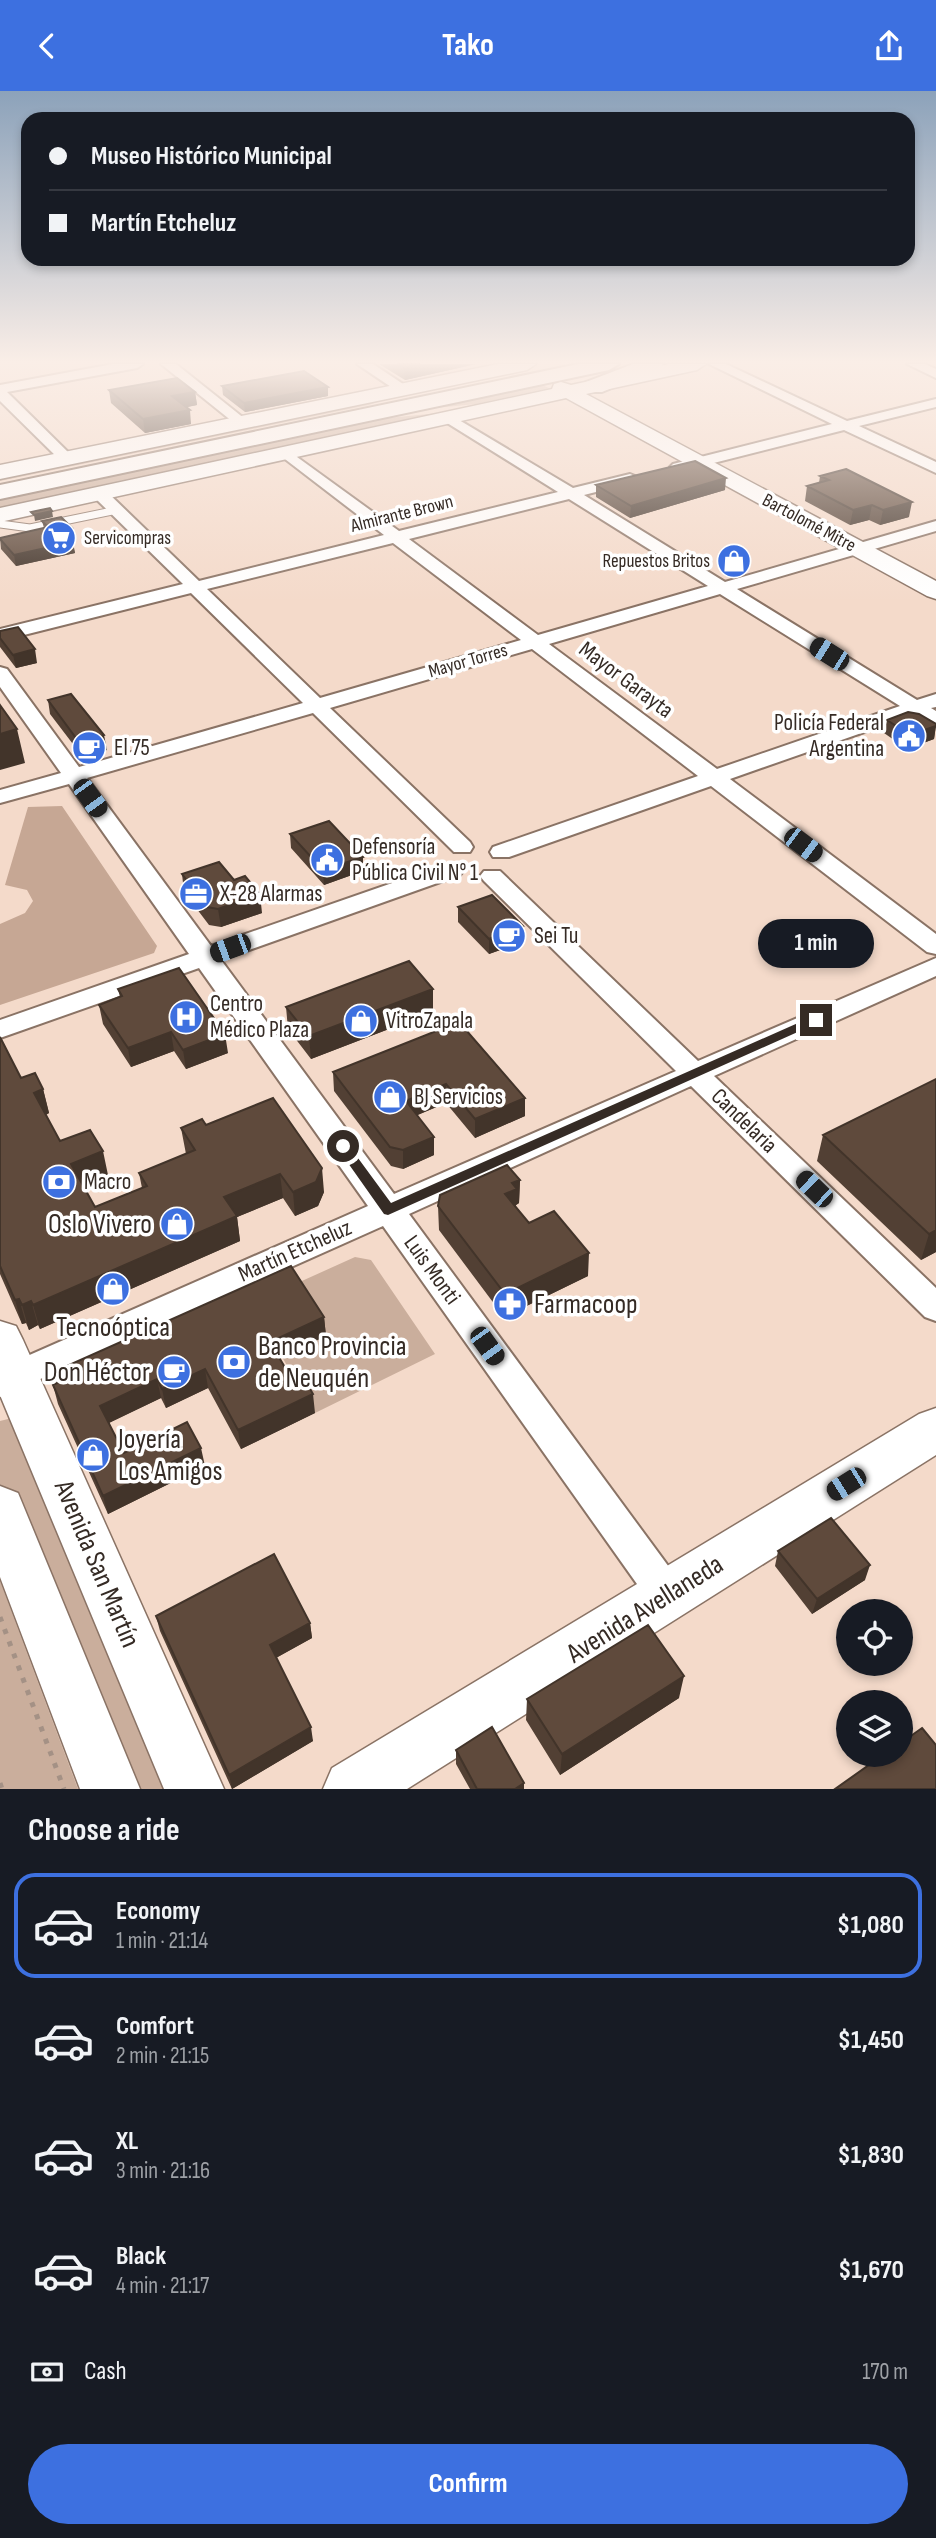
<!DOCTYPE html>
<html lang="en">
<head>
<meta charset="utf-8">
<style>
  :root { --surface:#171b24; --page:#20242c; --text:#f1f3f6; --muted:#9ea1a6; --line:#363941; --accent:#3d70e0 }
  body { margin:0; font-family:"Sofia Sans Condensed",sans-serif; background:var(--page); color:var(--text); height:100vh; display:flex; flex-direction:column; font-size:26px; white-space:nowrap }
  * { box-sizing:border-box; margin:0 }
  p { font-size:23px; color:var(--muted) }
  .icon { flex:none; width:38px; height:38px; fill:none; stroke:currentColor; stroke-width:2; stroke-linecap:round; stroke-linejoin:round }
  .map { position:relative; height:1698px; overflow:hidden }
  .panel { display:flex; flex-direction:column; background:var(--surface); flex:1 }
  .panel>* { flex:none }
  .guide { position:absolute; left:21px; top:21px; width:894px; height:154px; border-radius:21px; box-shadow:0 4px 10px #0003; display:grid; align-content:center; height:154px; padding:0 28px; background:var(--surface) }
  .controls { position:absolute; left:836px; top:1508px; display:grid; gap:14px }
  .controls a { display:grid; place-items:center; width:77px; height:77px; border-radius:50%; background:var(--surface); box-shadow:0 4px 10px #0003; font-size:35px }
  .end { position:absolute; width:32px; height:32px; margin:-16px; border:9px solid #352b25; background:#fff; box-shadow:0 0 0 4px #fff }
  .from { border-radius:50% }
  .bubble { position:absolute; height:49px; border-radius:24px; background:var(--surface); box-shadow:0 4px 10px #0003; font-size:23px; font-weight:700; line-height:49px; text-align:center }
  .car { position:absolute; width:21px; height:42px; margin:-21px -10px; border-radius:9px; box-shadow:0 0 5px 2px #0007; background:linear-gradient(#222 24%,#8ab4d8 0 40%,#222 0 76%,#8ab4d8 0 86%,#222 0) }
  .guide b { display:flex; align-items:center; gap:24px; height:66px; font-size:26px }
  .guide b+b { border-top:2px solid var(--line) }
  .guide i { width:18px; height:18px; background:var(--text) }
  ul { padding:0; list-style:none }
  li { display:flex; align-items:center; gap:21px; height:105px; margin:0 14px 10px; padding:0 14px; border:4px solid transparent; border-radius:21px }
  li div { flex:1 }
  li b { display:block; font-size:26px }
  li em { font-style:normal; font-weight:700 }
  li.on { border-color:var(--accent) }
  li>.icon { width:63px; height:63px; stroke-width:1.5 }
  h2 { padding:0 28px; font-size:32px; line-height:84px }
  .pay { display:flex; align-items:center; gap:18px; height:77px; padding:0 28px; font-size:26px }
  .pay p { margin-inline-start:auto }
  .cta { display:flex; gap:14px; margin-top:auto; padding:14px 28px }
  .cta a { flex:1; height:80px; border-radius:42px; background:var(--accent); color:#fff; font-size:28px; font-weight:700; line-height:80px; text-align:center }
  header { display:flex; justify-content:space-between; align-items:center; height:91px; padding:0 28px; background:var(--accent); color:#fff; font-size:32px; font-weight:700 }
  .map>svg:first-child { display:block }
</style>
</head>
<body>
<header><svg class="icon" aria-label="back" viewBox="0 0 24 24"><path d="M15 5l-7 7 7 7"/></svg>Tako<svg class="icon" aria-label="share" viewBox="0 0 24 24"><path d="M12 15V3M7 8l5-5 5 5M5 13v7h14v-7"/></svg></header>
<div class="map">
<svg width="936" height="1698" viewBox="0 0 936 1698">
  <rect width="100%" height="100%" fill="#f4daca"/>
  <path fill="#caae9c" d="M540,293l9,4 -73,16 -71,7z
    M412,299l-43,15 -369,76v-6z
    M460,320l-460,100v-14l367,-77z
    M355,1166l16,3 64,94 -120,59 -33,-56 43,-21 -32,-51z
    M12,1327l172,371h-63l-121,-303v-65z
    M0,1490l78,208h1h-79z"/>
  <path fill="#c6a794" d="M62,715l95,140 -3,7 -154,52v-81l25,-11 8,-12 -6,-11 -22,-5 23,-78z"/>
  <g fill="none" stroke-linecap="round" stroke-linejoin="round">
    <g stroke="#8a7365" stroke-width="9">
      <path id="lane" d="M0,433l30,4 87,-18"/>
    </g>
    <g stroke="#8a7365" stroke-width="4">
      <path id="street" d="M113,273h30l-6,4 -130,24 65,64 2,3 -2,3h-10l-62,-61v-16z
        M161,273h15l74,59 -7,4 -5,-1z
        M357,273h16l39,26 -2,3h-10z
        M709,273h17l121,57 89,-22v8l-77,19 77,36v11l-92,-43 -166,42 -5,-2 -3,-3 3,-3 159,-40z
        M907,273h18l11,5v9z
        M449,323l124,74 57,-14 5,2 3,3 -3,3 -51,13 141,87 211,-61v10l-199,58 180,111 19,-6v13l-5,1 5,3v15l-23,-11 -183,64 206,155v20l-9,-2 -216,-166 -202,71h-16l-3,-5 3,-5 205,-71 -166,-127 -202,59 140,134 3,5 -3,5h-16l-141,-139 -226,65 124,168 233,-81h16l4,5 -4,5 -239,85 173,234 282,-123 -192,-190 -4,-5 4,-5h16l198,190 238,-103v18l-222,100 222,212v33l-11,-4 -234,-231 -282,128 271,368 6,13 -6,13 -13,5 -13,-5 -271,-382 -383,171v-29l368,-162 -169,-238 -199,70v-18l189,-66 -120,-170 -69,19v-13l61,-17 -61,-86v-20l7,2 72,98 224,-64 -112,-110 -191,48v-12l183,-45 -89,-87 -2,-3 2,-3h12l93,90 185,-46 -103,-79 -2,-3 7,-4 113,82 159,-39 -114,-71 -2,-3zM569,408l139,87 -170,49 -129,-96zM393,452l128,97 -201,58 -113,-109zM720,503l180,112 -183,63 -168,-125z"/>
    </g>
    <g stroke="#8a7365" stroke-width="3">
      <path id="secondary" d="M498,273h38l-9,6 -527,109v-14z
        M669,273h37l-9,6 -111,24 350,187v18l-9,-3 -361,-198 -566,124v-14l552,-119 2,-5 7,-2 10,3z
        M0,1230l16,5 7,14 201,449h-60l-164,-394z
        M936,1317v47l-529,334h-84l9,-21 587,-354z
        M0,1395l18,7 122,296h-60l-80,-212z"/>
    </g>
    <g stroke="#8a7365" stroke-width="4">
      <path id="primary" d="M578,273h41l-10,6 -609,129v-14z
        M633,273h30l-3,4 -58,24h-16l-3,-5 3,-5z"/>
    </g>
    <path stroke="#a49185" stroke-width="5" stroke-dasharray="5 8" stroke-linecap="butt" d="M0,1526l64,172
      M0,1692l2,6"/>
    <use href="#lane" stroke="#fff" stroke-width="7"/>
    <use href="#street" fill="#fff" fill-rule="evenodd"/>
    <use href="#secondary" fill="#fff" fill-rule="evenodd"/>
    <use href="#primary" fill="#fff" fill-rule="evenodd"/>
  </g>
  <path fill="#524034" d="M379,273h97l-71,16z
    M222,295l106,10 -83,16 -22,-17z
    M109,299l86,2 2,13 -11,2 5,17 -46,9 -34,-30z
    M820,385l89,41 -29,8 -11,-5 -19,5 -45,-24 2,-15 12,-3z
    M596,394l129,5 -95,28 -34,-21z
    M42,430l30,7 1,10 -2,1 4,14 -59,13 -15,-17 -1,-11 44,-10z
    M0,540l37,32 -21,5 -16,-21z
    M48,609l59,50 -15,4 -13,-2 -29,-38z
    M887,629l49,4 -2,15 -27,10 -23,-16z
    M290,743l73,23v14l-39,14 -33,-37z
    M182,783l52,6 28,33 -41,14 -12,-2 -25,-33z
    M458,816l65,35 -34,12 -31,-32z
    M118,898l110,64 -42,16 -12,-18 -43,16 -28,-43 -4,-19 21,-8z
    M433,898v23l-122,47 -23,-30 -2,-22z
    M459,931l66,94 -50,22 -29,-35 -29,12 17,40 -31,14 -12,-3 -57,-75 -1,-19z
    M0,946l21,41 22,11 6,24 -3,2 14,26 48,34 -25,11 12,21 47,-19 -3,-15 47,-19 -5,-26 25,-3 118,67 -6,14 -23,10 -12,-18 -46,19 3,24 -200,88 -2,-4 -9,5 -3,-7 -4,1 -22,-50z
    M936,988v173l-15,8 -104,-99 6,-26z
    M520,1089l-1,23 -3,2v3l13,15 59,53 -84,41 -65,-87 -1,-24z
    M324,1226l2,19 -47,22 11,18 25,37 -74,36 -33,-61 -42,20 -5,-10 -53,25 16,30 81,13 -97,48 -50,-110 -5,-19 2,-1 -2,-8z
    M778,1460l87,29 -53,34 -37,-48z
    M156,1525l154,7 2,15 -36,20 37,83 -81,48 -72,-158z
    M679,1607l-119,77 -34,-55 1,-21z
    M456,1659l68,39h-54l-14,-25z"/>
  <path fill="#42342a" d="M420,273h56l-71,16 -1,-12z
    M328,296v9l-83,16 -1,-9z
    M195,301l2,13 -23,5 -2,-14z
    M190,319l1,14 -46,9 -2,-14z
    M726,387l-1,12 -95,28 1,-12z
    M912,411l-3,15 -29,8 3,-15z
    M872,414l-3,15 -19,5 3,-15z
    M52,420l1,6 -18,4 -1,-6z
    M72,437l1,10 -9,2 -2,-10z
    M73,451l2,11 -59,13 -2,-11z
    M35,558l2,14 -21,5 -3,-13z
    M936,635l-2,13 -27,10 3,-14z
    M17,638l8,34 -25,7v-36z
    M104,644l3,15 -15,4 -3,-14z
    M363,766v14l-39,14 -1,-15z
    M260,803l2,19 -41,14 -3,-18z
    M523,835v16l-34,12v-15z
    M433,898v23l-122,47 -2,-23z
    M171,941l3,19 -43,16 -3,-19z
    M225,943l3,19 -42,16 -3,-19z
    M446,993v19l-40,17v-19z
    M43,998l6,24 -9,4 -6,-24z
    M525,1007v18l-50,22v-19z
    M434,1046v18l-31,14v-19z
    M103,1060l5,24 -31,13 -6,-24z
    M322,1077l2,24 -6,14 -23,10 -2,-24z
    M280,1083l3,24 -46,19 3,24 -200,88 -7,-24 191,-108z
    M520,1089l-1,23 -3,2v7l-11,-18 7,-11z
    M936,1139v22l-15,8 8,-26z
    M589,1162l-1,23 -84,41 1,-23z
    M19,1208l7,24 -4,1 -7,-24z
    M31,1210l7,24 -9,5 -7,-25z
    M324,1226l2,19 -54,25 -2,-19z
    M205,1278l3,19 -42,20 -4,-19z
    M157,1288l4,19 -56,27 -5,-19z
    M313,1303l2,19 -74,36 -3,-19z
    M201,1357l4,18 -97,48 -5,-18z
    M870,1474l-5,15 -53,34 5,-15z
    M310,1532l2,15 -40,22 -2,-15z
    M684,1585l-5,22 -119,77 2,-21z
    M311,1636l2,14 -81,48 -3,-14z
    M524,1692v6h-9z"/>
  <path fill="#5f4a3c" stroke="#42342a" stroke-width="2" d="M399,273h21l-16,4z
    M304,280l24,16 -84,16 -22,-17z
    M177,287l18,14 -23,4 18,14 -47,9 -34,-29z
    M695,370l31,17 -95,28 -35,-21z
    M846,378l66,33 -29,8 -11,-5 -19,5 -46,-24 22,-6 -9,-4z
    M50,417l2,3 -18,4 -3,-3z
    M61,426l11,11 -10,2 11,12 -59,13 -14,-16v-1l48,-11 -6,-6z
    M18,536l17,22 -22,6 -13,-17v-7z
    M71,603l33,41 -15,5 -13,-2 -28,-38z
    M0,614l17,24 -17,5z
    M908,621l11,2 17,10v2l-26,9 -23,-15z
    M329,730l34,36 -40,13 -33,-36z
    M219,771l15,18 11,-4 15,18 -42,15 -11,-2 -25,-33z
    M492,804l31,31 -34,13 -31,-32z
    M409,870l24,28 -124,47 -23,-29z
    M179,877l46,66 -42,16 -12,-18 -43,16 -29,-43 23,-9 -4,-7z
    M459,931l66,76 -50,21 -29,-35 -40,17 28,36 -31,13 -13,-3 -57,-75z
    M0,946l21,41 14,-5 8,16 -9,4 26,48 30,-11 13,21 -32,13 24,43 52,-21 -8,-13 56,-23 -14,-22 21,-9 4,6 67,-27 49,70 -6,14 -23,10 -13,-18 -56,23 13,19 -204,89 -2,-4 -9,4 -3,-6 -4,1 -15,-34z
    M936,988v151l-7,4 -106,-99z
    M507,1074l13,15 -8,3 5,6 -12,5 24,29 25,-12 35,42 -84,41 -67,-88 2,-11z
    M291,1175l33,51 -54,25 20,34 10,-5 13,23 -75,36 -33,-61 -43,20 -5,-10 -57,27 24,47 63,-31 14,26 -98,48 -50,-111 4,-2 -4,-7 8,-4 -1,-3z
    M831,1427l39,47 -53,34 -39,-48z
    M274,1463l36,69 -40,22 41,82 -82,48 -73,-159z
    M648,1534l36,51 -122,78 -35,-55z
    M492,1636l32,56 -9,6h-38l-21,-39z
    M922,1637l14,17v44h-101l48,-34h18v-12z"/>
  <linearGradient id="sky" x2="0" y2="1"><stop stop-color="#8ca2ba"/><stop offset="0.53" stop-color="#faeee7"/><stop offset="1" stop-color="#faeee7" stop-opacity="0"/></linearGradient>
  <rect width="936" height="511" fill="url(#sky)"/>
  <path fill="#352b25" d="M816,924l4,2v5l-432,193 -4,-1 -48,-68 2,-3h9l44,60z"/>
  <defs>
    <g id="supermarket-disc" transform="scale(1.75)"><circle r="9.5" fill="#3d70e0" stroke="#fff"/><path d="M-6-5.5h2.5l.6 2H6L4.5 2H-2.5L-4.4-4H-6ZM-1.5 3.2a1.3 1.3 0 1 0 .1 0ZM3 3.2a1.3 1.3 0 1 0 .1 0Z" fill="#fff"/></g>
    <g id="shop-disc" transform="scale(1.75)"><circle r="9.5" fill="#3d70e0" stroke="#fff"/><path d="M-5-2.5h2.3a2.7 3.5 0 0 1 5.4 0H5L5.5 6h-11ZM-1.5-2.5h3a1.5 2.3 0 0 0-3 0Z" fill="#fff"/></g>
    <g id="civic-disc" transform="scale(1.75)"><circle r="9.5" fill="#3d70e0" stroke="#fff"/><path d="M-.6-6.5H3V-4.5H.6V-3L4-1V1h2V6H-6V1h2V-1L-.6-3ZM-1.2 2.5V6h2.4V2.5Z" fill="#fff"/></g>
    <g id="cafe-disc" transform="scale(1.75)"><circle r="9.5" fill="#3d70e0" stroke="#fff"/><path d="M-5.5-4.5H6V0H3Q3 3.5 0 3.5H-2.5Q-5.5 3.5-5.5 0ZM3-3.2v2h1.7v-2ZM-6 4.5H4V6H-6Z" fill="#fff"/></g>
    <g id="office-disc" transform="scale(1.75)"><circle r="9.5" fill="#3d70e0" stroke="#fff"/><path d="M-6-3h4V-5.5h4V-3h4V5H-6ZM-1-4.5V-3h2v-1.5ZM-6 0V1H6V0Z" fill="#fff"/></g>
    <g id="hospital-disc" transform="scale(1.75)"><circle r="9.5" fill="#3d70e0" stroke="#fff"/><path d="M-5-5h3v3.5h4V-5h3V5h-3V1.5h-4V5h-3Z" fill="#fff"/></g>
    <g id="bank-disc" transform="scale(1.75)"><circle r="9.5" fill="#3d70e0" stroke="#fff"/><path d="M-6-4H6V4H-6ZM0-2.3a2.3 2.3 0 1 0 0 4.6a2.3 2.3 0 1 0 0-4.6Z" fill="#fff"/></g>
    <g id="pharmacy-disc" transform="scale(1.75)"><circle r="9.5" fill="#3d70e0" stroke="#fff"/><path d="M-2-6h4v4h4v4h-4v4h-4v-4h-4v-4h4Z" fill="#fff"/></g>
  </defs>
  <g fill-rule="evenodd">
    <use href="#supermarket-disc" x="59" y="447"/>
    <use href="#shop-disc" x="734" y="470"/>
    <use href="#civic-disc" x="909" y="645"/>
    <use href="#cafe-disc" x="89" y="657"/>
    <use href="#civic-disc" x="327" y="769"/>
    <use href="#office-disc" x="196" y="803"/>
    <use href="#cafe-disc" x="509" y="845"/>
    <use href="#hospital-disc" x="186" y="926"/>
    <use href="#shop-disc" x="361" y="930"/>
    <use href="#shop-disc" x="390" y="1006"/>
    <use href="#bank-disc" x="59" y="1091"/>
    <use href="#shop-disc" x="177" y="1133"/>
    <use href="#shop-disc" x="113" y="1198"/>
    <use href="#pharmacy-disc" x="510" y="1213"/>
    <use href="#bank-disc" x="234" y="1271"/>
    <use href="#cafe-disc" x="174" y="1281"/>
    <use href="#shop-disc" x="93" y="1364"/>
  </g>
  <g text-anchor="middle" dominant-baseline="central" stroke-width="7" stroke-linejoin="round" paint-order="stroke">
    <g font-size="19" fill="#352b25" stroke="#fff">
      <text transform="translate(402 423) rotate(-14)">Almirante Brown</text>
      <text transform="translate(809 432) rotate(28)">Bartolomé Mitre</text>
      <text transform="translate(468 570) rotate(-16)">Mayor Torres</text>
    </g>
    <g font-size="19" fill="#352b25" stroke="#fff" text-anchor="start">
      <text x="84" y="447">Servicompras</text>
      <text x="710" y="470" text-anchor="end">Repuestos Britos</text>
    </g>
    <g font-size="23" fill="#352b25" stroke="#fff">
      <text transform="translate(626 589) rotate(37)">Mayor Garayta</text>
      <text transform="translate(744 1030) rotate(44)">Candelaria</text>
      <text transform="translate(295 1160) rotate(-24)">Martín Etcheluz</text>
      <text transform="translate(432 1179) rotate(54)">Luis Monti</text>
    </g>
    <g font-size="23" fill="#352b25" stroke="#fff" text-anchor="start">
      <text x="884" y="632" text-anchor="end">Policía Federal<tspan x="884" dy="26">Argentina</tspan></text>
      <text x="114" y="657">El 75</text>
      <text x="352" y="756">Defensoría<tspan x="352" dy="26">Pública Civil N° 1</tspan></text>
      <text x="220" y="803">X-28 Alarmas</text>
      <text x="534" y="845">Sei Tu</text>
      <text x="210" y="913">Centro<tspan x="210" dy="26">Médico Plaza</tspan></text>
      <text x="386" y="930">VitroZapala</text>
      <text x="414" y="1006">BJ Servicios</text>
      <text x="84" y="1091">Macro</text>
    </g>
    <g font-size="28" fill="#352b25" stroke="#fff" text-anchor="start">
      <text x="152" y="1133" text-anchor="end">Oslo Vivero</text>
      <text x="534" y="1213">Farmacoop</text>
      <text x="113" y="1236" text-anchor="middle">Tecnoóptica</text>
      <text x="258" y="1255">Banco Provincia<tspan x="258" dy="32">de Neuquén</tspan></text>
      <text x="150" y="1281" text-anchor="end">Don Héctor</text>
      <text x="118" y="1348">Joyería<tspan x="118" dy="32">Los Amigos</tspan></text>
    </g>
    <g font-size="28" fill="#352b25" stroke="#fff">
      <text transform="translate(97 1473) rotate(67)">Avenida San Martín</text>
      <text transform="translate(645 1518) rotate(-32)">Avenida Avellaneda</text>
    </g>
  </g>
</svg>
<div class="controls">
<a><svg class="icon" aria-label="locate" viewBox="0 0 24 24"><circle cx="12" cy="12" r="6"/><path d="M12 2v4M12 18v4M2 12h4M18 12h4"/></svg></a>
<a><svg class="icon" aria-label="layers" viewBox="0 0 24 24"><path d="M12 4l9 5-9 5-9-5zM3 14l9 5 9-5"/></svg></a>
</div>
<i class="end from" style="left:343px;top:1055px"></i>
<i class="end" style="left:816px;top:929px"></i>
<div class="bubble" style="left:758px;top:828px;width:116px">1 min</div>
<i class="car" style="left:829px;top:563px;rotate:302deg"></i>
<i class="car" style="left:90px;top:707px;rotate:144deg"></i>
<i class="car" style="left:803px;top:754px;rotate:127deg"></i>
<i class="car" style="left:230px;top:857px;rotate:250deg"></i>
<i class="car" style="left:814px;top:1098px;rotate:314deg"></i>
<i class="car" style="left:487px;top:1255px;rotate:144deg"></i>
<i class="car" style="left:846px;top:1393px;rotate:238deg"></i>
<div class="guide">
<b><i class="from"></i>Museo Histórico Municipal</b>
<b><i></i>Martín Etcheluz</b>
</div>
</div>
<section class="panel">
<h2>Choose a ride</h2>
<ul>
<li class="on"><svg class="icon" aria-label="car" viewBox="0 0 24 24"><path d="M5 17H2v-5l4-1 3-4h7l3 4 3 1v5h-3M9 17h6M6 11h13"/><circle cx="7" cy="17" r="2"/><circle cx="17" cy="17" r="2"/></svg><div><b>Economy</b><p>1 min · 21:14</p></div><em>$1,080</em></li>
<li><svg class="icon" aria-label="car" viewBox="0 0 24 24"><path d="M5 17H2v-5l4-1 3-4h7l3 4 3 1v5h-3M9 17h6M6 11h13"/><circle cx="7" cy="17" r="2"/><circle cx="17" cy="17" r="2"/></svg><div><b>Comfort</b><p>2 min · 21:15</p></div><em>$1,450</em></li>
<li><svg class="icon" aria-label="car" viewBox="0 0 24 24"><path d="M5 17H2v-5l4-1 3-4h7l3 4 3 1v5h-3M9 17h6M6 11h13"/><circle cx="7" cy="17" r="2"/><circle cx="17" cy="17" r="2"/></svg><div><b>XL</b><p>3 min · 21:16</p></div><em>$1,830</em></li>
<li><svg class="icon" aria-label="car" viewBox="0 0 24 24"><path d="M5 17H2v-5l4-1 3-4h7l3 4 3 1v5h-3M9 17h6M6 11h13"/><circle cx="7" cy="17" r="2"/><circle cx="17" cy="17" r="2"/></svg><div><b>Black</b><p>4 min · 21:17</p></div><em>$1,670</em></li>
</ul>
<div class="pay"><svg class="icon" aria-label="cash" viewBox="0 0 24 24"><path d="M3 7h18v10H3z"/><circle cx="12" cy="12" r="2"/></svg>Cash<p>170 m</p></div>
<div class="cta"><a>Confirm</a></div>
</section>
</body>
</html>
